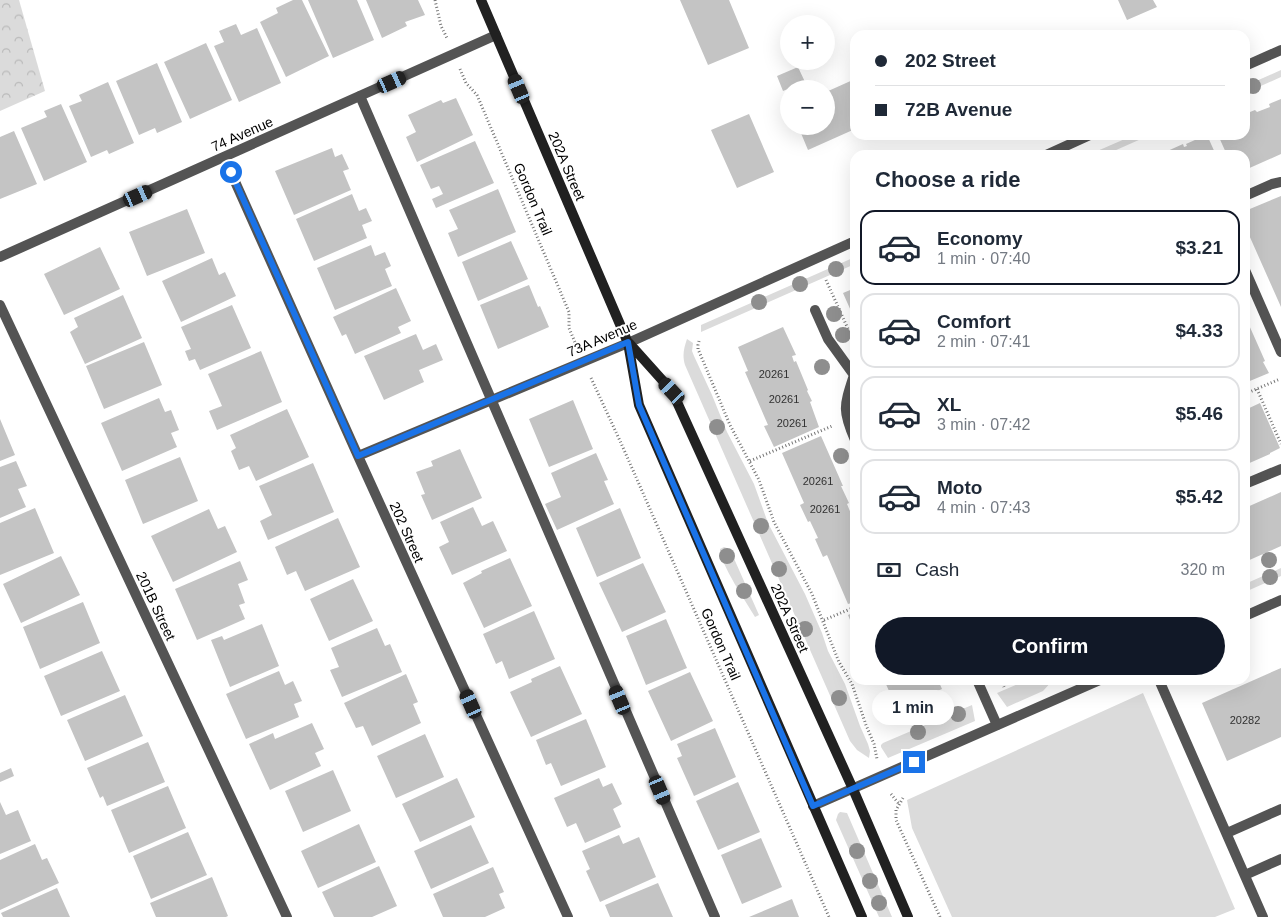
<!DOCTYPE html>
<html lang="en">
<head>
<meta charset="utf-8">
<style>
  :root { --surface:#fff; --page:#f2f2f3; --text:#1f2937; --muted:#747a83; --line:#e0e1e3; --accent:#111827 }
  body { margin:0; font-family:Arial,sans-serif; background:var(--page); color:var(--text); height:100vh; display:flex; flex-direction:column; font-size:19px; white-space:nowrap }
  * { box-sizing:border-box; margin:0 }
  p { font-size:16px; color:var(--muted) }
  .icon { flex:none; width:28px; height:28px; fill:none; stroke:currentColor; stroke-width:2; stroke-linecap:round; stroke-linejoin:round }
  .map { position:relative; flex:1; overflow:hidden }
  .sheet { position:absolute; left:850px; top:150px; width:400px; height:535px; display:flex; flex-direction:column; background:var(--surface); border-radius:15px; box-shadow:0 5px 20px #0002 }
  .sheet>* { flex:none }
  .guide { position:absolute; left:850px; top:30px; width:400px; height:110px; border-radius:15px; box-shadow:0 5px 20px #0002; display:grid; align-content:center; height:110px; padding:0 25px; background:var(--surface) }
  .tools { position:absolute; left:780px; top:15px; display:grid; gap:10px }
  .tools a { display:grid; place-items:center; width:55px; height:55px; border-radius:50%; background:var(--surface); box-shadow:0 5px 20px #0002; font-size:25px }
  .end { position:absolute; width:22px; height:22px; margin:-11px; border:6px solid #1a73e8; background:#fff; box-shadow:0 0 0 2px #fff }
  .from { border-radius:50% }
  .bubble { position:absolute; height:35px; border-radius:18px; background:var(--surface); box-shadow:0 5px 20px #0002; font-size:16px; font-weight:800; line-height:35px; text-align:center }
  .car { position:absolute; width:15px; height:30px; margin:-15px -8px; border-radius:6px; box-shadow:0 0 4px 1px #0007; background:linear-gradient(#222 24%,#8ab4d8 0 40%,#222 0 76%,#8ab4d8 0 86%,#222 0) }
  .guide b { display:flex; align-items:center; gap:18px; height:48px; font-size:19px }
  .guide b+b { border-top:1px solid var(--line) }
  .guide i { width:12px; height:12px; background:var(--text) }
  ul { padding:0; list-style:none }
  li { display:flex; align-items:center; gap:15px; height:75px; margin:0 10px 8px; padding:0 15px; border:2px solid var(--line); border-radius:15px }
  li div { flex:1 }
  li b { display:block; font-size:19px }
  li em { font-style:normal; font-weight:800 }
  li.current { border-color:var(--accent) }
  li>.icon { width:45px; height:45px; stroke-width:1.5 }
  h2 { padding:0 25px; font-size:22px; line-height:60px }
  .pay { display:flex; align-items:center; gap:12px; height:55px; padding:0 25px; font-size:19px }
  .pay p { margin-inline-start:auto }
  .primary-button { display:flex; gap:10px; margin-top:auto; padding:10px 25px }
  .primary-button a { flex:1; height:58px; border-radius:30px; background:var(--accent); color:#fff; font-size:20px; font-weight:800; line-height:58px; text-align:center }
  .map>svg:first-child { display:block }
</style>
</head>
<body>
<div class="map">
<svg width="1281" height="917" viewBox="0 0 1281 917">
  <defs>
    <pattern id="forest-crowns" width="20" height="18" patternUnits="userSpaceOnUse" patternTransform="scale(1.25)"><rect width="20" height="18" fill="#dbdbdb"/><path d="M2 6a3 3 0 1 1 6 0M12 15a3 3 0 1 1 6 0" fill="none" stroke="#bababa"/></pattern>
  </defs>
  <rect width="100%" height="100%" fill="#fff"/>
  <path fill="#dbdbdb" d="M1281,70v7l-36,16v-7z
    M1134,135h16l-45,20h-17z
    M855,257v7l-154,68v-7z
    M687,339l6,4 -1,8 2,5 18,39 15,37 27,52 14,39 37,71 17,39 6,18 17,33 15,42 8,18 2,7 -1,7 -12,-8 -7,-9 -165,-376c-3,-10 -1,-17 2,-26z
    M724,547l3,1 5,6 27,61 -4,2c-8,-14 -35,-53 -35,-68z
    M1281,568v8l-36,16v-8z
    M1027,680h26l-10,11 -36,16 -10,-14z
    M1143,693l92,216 -20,8h-263l-40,-89 -5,-28z
    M972,705l3,16 -87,37 -7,-11v-2l2,-2z
    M840,812l7,1 45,104h-13l-43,-97 2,-6z"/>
  <path fill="url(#forest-crowns)" d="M0,0h19l26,91 -45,20z"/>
  <path fill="#c4c4c4" d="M293,0h9l27,56 -43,21 -26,-55 18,-9 -2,-5z
    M308,0h49l17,40 -41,18z
    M366,0h52l7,15 -20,7 2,4 -25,12z
    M680,0h49l20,48 -41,17z
    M1118,0h35l4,7 -30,13z
    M236,24l5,11 16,-7 24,55 -42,19 -25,-56 10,-4 -5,-11z
    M206,43l26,57 -42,19 -26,-57z
    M157,63l25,59 -25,11 -2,-5 -16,7 -23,-54z
    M798,67l7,15 -22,9 -6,-15z
    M855,79v50l-47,21 -10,-24h28v-34z
    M108,82l26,61 -25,11 -2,-4 -16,7 -22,-51 13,-5 -3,-6z
    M456,98l17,37 -56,27 -11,-25 10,-5 -8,-17 33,-15 2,3z
    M1281,99v55l-36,16v-15h-18l-9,-20h27v-21l10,-4 2,2 13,-5 -1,-3z
    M61,104l26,58 -43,19 -23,-53 26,-11 -3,-6z
    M749,114l25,58 -37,16 -26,-58z
    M14,131l23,53 -37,15v-62z
    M1206,135h1l9,20h-51l-2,-2 20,-9 1,3 3,-1 -1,-2z
    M475,141l19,42 -58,25 -4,-9 11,-5 -4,-8 -8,3 -11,-24z
    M332,148l3,9 7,-3 7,15 -6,2 8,19 -57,25 -19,-44z
    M498,189l18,43 -58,25 -10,-24 10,-4 -9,-19z
    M352,194l7,17 7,-3 6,13 -10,4 5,13 -53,23 -18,-42z
    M1281,196v111l-36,-81v-15z
    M187,209l18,44 -58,23 -18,-44z
    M511,241l17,38 -50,22 -16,-39z
    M371,245l4,11 10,-4 6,14 -6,3 7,17 -57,24 -18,-42z
    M100,247l20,42 -56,26 -20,-41z
    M212,258l7,17 6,-3 11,24 -55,26 -19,-41z
    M529,285l9,22 2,-1 9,21 -51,22 -18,-44z
    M396,288l15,33 -13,6 3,6 -46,21 -9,-20 -4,2 -9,-19z
    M855,288v32l-12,-27z
    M123,295l19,43 -57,26 -15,-32 8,-5 -4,-9z
    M232,305l19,43 -51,22 -5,-11 -6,2 -4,-10 6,-2 -10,-22z
    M1245,316l20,45 -2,1 6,11 -24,10z
    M783,327l13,28 -4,1 2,6 2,-1 12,29 -1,1 5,10 -2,1 9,25 -45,20 -10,-21 4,-1 -23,-53 3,-1 -10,-24z
    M416,334l7,16 13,-6 7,16 -24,10 5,12 -40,18 -20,-44z
    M144,342l18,43 -58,24 -18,-43z
    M261,351l21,51 -65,28 -8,-19 13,-5 -14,-32z
    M159,398l6,14 6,-2 8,20 -8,3 6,14 -55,24 -21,-48z
    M573,400l20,49 -44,18 -20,-48z
    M1260,403l20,45 -10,5v1l-25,11v-55z
    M287,409l22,48 -53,24 -7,-15 -10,4 -8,-19 5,-3 -6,-13z
    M0,419l15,36 -15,6z
    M821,436l22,50h-2l8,17 -2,1 7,17h1v81l-7,2 -21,-49 -4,2 -8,-18 3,-1 -8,-17 -2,1 -8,-17 4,-2 -22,-50z
    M460,449l22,49 -50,22 -11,-25 4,-1 -9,-22 17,-6 -2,-5z
    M596,453l12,27 -4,1 10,23 -57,26 -12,-26 16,-7 -10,-24z
    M180,457l18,44 -55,23 -18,-44z
    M16,461l11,25 -9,3 8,18 -26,11v-51z
    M313,463l21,49 -66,28 -8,-19 12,-6 -13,-29z
    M1281,492v54l-36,16v-54z
    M473,507l9,19 11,-5 14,30 -55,24 -13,-28 10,-5 -9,-20z
    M35,508l19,45 -54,22v-52z
    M620,508l21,50 -44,19 -21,-49z
    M209,509l9,20 7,-3 12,26 -64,30 -22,-46z
    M338,518l22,49 -55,24 -9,-20 -9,4 -12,-28z
    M61,556l19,39 -59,28 -18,-39z
    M510,558l22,48 -48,22 -21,-45 19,-10 -1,-2z
    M240,561l8,19 -10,4 7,19 -6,2 6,14 -48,21 -22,-51z
    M643,563l23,49 -44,20 -23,-49z
    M353,579l20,42 -44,20 -19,-42z
    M83,602l17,41 -60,26 -17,-42z
    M534,611l21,48 -46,20 -7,-18 -6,3 -13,-30z
    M855,612v20l-7,-17z
    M666,619l21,49 -41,17 -20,-49z
    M262,624l17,42 -49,21 -19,-47 11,-4 2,4z
    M377,628l8,18 5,-2 12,28 -60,25 -12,-27 9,-3 -8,-19z
    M102,651l18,40 -59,25 -17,-40z
    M560,666l22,48 -51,23 -21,-45 22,-10 -1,-3z
    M1281,668v69l-54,24 -25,-58z
    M279,671l6,14 8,-4 9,20 -8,3 5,13 -53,22 -20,-45z
    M690,672l23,49 -42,20 -23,-50z
    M406,674l12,28 -5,2 8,19 -49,23 -9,-20 -7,2 -12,-25z
    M880,680h58l4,9 -45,20 -12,-27 -4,2z
    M125,695l18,41 -58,25 -18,-41z
    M586,719l20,48 -45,19 -10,-23 -5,2 -10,-25z
    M312,723l12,26 -9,4 6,13 -51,24 -21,-46 24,-11 2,6z
    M715,728l21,49 -42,19 -17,-38 5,-2 -5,-12z
    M425,734l19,43 -48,21 -19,-42z
    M148,742l17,40 -58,24 -4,-10 -3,2 -13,-30z
    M11,768l3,8 -14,6v-9z
    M333,770l18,41 -48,21 -18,-41z
    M457,778l18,39 -55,25 -18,-38z
    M599,778l4,9 9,-4 10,21 -9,5 8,18 -36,16 -9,-20 -9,4 -13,-29z
    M738,782l22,50 -42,18 -22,-49z
    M168,786l18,42 -57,25 -18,-43z
    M0,802l6,13 12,-5 13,31 -31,13z
    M359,824l17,38 -58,26 -17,-37z
    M471,825l18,38 -58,26 -17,-38z
    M188,832l19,43 -56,24 -18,-43z
    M619,835l4,9 16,-7 17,40 -56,25 -14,-31 4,-2 -8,-18z
    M761,838l21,49 -40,17 -21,-49z
    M35,844l7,16 5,-2 12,25 -59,27v-50z
    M379,866l18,40 -25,11h-38l-12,-25z
    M493,867l11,25 -5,2 6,14 -20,9h-42l-10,-23z
    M212,877l16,39 -2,1h-70l-6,-14z
    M658,883l15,34h-63l-5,-12z
    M57,888l13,29h-67l-2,-4z
    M792,899l7,18h-50z"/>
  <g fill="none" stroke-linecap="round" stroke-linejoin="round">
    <path stroke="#767676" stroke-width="3" stroke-dasharray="1 2.5" stroke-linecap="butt" d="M435,0l6,26 6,12
      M460,69l6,14 11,12 92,217v16l8,19
      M826,280l27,60
      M699,341l-1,4v4l32,76 29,55 15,42 38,72 27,68 13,22 14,41 8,19 3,15
      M591,378l30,65 208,474
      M1257,389l24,55
      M1245,394l35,-15
      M750,461l82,-35
      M824,620l31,-13
      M1001,680l3,7
      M891,794l8,10
      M903,798l-7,12v10l44,97"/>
    <path stroke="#545454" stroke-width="10" d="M360,96l355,821
      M1245,196l27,-12 9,-2
      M1245,270l36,82
      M815,310l13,29 26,36c-10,31 -12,35 1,65
      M1245,484l36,-15
      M977,680l20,45
      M1159,680l104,237
      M1227,833l54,-24
      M1245,875l36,-16"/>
    <path stroke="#545454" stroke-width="10" d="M1245,66l36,-16
      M1046,155l44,-20
      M224,157l134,299 210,461
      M0,257l496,-222
      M0,305l287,612
      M358,456l270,-113 227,-102
      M1245,616l36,-16
      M813,806l287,-126"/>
    <path stroke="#212121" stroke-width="10" d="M481,0l147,343 11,62 223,512
      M629,343l43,48 181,398 55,128"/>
  </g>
  <g fill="#8e8e8e">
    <circle cx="1253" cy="86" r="8"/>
    <circle cx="836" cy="269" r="8"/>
    <circle cx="800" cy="284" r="8"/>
    <circle cx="759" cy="302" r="8"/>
    <circle cx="834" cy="314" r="8"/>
    <circle cx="843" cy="335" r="8"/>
    <circle cx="822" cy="367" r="8"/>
    <circle cx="717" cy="427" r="8"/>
    <circle cx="841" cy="456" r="8"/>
    <circle cx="761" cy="526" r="8"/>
    <circle cx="727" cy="556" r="8"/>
    <circle cx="1269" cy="560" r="8"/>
    <circle cx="779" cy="569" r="8"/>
    <circle cx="1270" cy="577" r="8"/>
    <circle cx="744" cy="591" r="8"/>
    <circle cx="805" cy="629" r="8"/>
    <circle cx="839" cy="698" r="8"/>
    <circle cx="958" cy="714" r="8"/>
    <circle cx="918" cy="732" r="8"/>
    <circle cx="857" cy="851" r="8"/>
    <circle cx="870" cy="881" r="8"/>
    <circle cx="879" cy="903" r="8"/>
  </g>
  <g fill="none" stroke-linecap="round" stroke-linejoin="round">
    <path stroke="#1a73e8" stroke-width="6" d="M231,172l127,284 270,-114 11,63 174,401 101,-44"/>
  </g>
  <g text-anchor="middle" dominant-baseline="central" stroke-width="4" stroke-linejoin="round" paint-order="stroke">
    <g font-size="11" fill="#313131">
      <text x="774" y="374">20261</text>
      <text x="784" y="399">20261</text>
      <text x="792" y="423">20261</text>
      <text x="818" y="481">20261</text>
      <text x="825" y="509">20261</text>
      <text x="1245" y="720">20282</text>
    </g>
    <g font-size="14" fill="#000" stroke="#fff">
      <text transform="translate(242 134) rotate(-24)">74 Avenue</text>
      <text transform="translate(567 166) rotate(67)">202A Street</text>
      <text transform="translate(533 199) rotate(67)">Gordon Trail</text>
      <text transform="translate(602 338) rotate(-23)">73A Avenue</text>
      <text transform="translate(407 532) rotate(66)">202 Street</text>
      <text transform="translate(156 606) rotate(65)">201B Street</text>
      <text transform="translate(790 618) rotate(66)">202A Street</text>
      <text transform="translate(721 644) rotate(66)">Gordon Trail</text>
    </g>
  </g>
</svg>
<div class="tools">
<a>+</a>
<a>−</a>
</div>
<i class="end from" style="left:231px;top:172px"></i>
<i class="end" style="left:914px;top:762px"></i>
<div class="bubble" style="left:872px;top:690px;width:82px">1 min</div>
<i class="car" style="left:392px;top:82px;rotate:66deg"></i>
<i class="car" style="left:519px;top:89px;rotate:337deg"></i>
<i class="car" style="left:138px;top:196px;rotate:66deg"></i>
<i class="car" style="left:672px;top:391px;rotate:317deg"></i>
<i class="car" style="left:620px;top:700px;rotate:337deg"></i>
<i class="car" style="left:471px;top:704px;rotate:336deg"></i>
<i class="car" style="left:660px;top:790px;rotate:157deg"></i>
<div class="guide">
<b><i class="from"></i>202 Street</b>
<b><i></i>72B Avenue</b>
</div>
<section class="sheet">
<h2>Choose a ride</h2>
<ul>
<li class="current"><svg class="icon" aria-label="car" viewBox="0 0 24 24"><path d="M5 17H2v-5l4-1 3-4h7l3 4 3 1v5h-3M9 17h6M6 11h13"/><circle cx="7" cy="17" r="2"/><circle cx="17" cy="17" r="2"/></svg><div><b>Economy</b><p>1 min · 07:40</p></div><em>$3.21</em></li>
<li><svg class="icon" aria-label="car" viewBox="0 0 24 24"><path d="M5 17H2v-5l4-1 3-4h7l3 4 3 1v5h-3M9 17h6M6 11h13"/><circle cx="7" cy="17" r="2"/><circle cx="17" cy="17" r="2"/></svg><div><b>Comfort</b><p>2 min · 07:41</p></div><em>$4.33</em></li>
<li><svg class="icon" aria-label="car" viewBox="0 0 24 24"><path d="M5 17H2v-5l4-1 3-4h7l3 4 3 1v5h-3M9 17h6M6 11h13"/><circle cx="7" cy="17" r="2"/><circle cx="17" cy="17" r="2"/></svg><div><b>XL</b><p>3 min · 07:42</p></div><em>$5.46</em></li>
<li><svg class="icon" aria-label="car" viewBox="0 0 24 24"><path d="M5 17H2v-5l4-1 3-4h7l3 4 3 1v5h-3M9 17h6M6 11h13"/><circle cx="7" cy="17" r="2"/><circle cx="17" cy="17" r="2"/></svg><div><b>Moto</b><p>4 min · 07:43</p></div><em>$5.42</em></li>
</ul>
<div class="pay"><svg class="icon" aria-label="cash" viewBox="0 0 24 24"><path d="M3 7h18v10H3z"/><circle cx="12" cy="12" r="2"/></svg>Cash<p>320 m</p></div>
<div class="primary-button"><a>Confirm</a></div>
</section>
</div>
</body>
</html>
